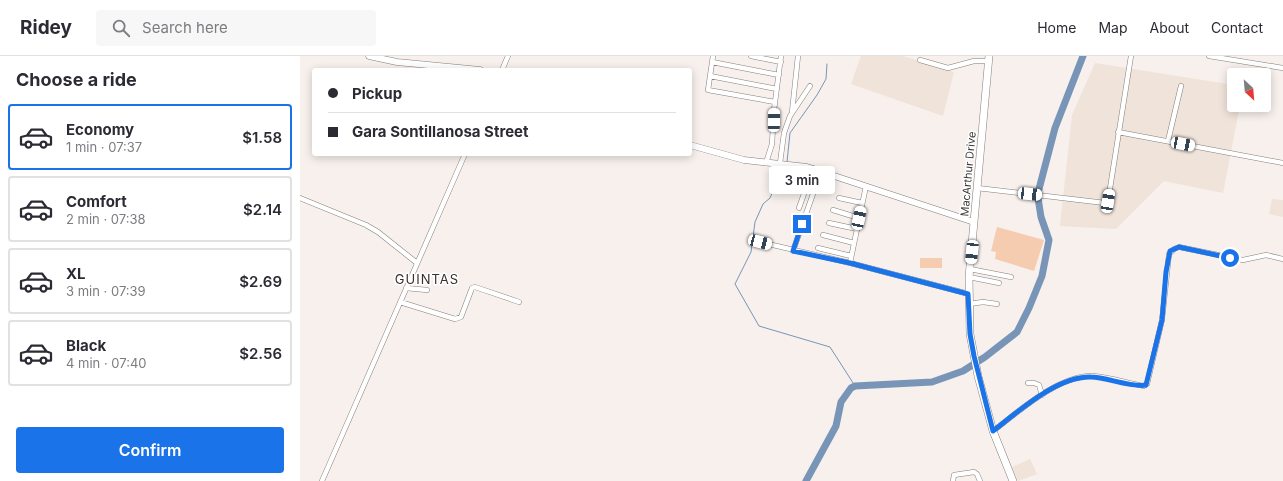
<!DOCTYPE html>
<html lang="en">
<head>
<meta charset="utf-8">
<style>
  :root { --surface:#fff; --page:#f7f7f7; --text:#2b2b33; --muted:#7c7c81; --line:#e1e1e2; --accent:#1a73e8 }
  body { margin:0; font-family:Inter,sans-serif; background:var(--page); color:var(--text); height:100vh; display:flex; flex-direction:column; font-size:15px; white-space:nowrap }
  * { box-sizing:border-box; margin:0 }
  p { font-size:13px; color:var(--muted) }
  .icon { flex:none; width:22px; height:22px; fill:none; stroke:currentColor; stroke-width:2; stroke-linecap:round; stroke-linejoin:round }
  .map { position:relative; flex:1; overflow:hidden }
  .panel { display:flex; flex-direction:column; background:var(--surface); width:300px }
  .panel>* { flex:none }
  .hud { position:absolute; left:12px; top:12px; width:380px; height:88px; border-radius:4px; box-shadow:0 2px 10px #0003; display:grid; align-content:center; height:88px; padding:0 16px; background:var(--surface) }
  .needle { width:26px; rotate:154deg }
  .tools { position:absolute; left:927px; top:12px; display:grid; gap:8px }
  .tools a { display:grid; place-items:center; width:44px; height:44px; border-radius:4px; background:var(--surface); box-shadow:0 2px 10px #0003; font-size:20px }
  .end { position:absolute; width:18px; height:18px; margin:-9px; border:5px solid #1a73e8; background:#fff; box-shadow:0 0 0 2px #fff }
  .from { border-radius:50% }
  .bubble { position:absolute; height:28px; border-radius:4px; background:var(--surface); box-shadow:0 2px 10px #0003; font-size:13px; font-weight:600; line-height:28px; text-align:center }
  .car { position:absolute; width:12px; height:24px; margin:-12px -6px; border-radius:5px; box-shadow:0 0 3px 1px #0007; background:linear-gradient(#fff 24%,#345 0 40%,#fff 0 76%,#345 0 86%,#fff 0) }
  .hud b { display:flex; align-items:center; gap:14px; height:38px; font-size:15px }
  .hud b+b { border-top:1px solid var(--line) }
  .hud i { width:10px; height:10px; background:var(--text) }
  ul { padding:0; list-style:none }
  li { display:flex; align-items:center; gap:12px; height:66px; margin:0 8px 6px; padding:0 8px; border:2px solid var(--line); border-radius:4px }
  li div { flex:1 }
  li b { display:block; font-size:15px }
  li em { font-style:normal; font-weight:600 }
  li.on { border-color:var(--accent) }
  li>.icon { width:36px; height:36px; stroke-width:1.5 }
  h2 { padding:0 16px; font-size:18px; line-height:48px }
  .button { display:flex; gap:8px; margin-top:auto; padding:8px 16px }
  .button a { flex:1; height:46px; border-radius:4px; background:var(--accent); color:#fff; font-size:16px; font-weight:600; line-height:46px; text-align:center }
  header { display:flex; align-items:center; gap:24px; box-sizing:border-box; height:56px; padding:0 20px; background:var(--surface); border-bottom:1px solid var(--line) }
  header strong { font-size:19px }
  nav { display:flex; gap:22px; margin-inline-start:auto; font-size:14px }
  .search { width:280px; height:36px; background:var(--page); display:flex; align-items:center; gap:10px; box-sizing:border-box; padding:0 14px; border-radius:4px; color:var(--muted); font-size:15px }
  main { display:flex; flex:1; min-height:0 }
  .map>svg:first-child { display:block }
</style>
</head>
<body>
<header>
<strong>Ridey</strong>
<div class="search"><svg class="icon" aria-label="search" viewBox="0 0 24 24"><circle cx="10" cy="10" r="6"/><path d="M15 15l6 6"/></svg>Search here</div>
<nav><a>Home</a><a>Map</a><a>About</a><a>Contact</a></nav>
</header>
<main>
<section class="panel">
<h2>Choose a ride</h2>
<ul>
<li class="on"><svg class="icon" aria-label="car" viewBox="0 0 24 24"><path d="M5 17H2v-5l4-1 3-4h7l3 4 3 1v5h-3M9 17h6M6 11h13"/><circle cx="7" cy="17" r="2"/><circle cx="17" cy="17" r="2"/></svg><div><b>Economy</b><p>1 min · 07:37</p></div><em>$1.58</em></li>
<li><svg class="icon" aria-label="car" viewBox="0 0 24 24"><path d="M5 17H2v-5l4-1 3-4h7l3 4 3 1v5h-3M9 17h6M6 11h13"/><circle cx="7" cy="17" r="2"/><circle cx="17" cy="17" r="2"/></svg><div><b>Comfort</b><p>2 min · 07:38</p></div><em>$2.14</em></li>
<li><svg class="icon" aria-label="car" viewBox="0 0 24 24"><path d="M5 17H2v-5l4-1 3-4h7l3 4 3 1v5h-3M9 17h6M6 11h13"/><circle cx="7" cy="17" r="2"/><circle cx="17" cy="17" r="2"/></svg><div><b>XL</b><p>3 min · 07:39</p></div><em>$2.69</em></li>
<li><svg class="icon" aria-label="car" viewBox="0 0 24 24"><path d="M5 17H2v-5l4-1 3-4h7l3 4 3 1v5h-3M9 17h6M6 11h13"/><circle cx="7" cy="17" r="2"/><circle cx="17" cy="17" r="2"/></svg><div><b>Black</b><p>4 min · 07:40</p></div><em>$2.56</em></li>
</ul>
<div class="button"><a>Confirm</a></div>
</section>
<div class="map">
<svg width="983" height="425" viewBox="0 0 983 425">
  <rect width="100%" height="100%" fill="#f7f0ec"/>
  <path fill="#f0e3da" d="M561,0h42l51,16 -11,44 -92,-32z
    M795,7l139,22v20h6l-17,88 -59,-12 -48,48 -56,-3 12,-111z
    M972,143l11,1v17l-14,-3z
    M730,403l7,15 -19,7 -6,-14z"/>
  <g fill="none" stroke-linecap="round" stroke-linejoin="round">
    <path stroke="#7895b7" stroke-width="1" d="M487,106l3,-29 27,-38 9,-16 1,-15
      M486,111l-5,17 -8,7 -3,7 -7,6 -8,18 -4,30 -16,32 24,42 71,21 25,39"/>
    <path stroke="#7895b7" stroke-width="7" d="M739,133l16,-61 28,-72
      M506,425l30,-55 5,-24 10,-14 4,-2 77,-4 31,-11 22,-14 32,-25 12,-24 13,-32 7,-36 -8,-23 -3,-19"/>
  </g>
  <path fill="#f6ccb0" d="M697,171l47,13 -10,31 -39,-12 1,-7 -5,-1z
    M620,202h22v10h-22z"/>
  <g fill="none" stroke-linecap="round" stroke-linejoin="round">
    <g stroke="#857f7b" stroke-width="5.5">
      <path id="minor" d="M413,0l-5,34 67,12
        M451,0l30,6
        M909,0l74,12
        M620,4l28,8 26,-7h15
        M412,6l67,13
        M202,14l6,-14
        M410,20l67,13
        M492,56l6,-56
        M818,76l165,31
        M868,85l13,-55
        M466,107l6,-19 2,-34 7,-54
        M480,107l4,-30 6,-17 20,-30
        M677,132l128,15 3,-2 23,-145
        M0,142l66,27 12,7 39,31
        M539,142l23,5
        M499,152l14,-40
        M533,154l26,8
        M529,167l28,6
        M523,179l31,8
        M460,186l90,21 119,31
        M518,192l33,8
        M493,195l28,-80
        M550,207l16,-77
        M670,213l41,8
        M669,221l30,6
        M106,232l21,2
        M100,246l55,17 6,-2 11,-29 3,-1 44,15
        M669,248l14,-2 14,2
        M728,327h6l5,2 3,10
        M693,375c25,-19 66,-56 99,-55 17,1 35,7 52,10l3,-2 15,-64 7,-66 5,-5 5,-2 64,13 23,-5 17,4
        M22,425l143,-327
        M653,425l1,-6 20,-3 3,2 3,7"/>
    </g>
    <g stroke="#857f7b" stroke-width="7">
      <path id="tertiary" d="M69,0l28,6 83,8
        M390,89l54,15 63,7 167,55"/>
    </g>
    <g stroke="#857f7b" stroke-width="8">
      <path id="primary" d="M689,0l-20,221 1,57 8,42 15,55 20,50"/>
    </g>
    <use href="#minor" stroke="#fff" stroke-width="4.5"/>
    <use href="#tertiary" stroke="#fff" stroke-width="6"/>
    <use href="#primary" stroke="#fff" stroke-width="7"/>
  </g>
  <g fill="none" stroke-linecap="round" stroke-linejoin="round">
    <path stroke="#1a73e8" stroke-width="5" d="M502,168l-9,27 57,12 118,31 2,40 4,22 19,75c26,-20 64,-55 98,-54 15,0 41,11 55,8l16,-65 4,-48 4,-21 9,-4 51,11"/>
  </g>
  <g text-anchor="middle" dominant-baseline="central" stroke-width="3" stroke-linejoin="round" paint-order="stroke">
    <g font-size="11" fill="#3e3c3a" stroke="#fff">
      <text transform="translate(668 118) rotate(-85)">MacArthur Drive</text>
    </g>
    <g font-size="13" letter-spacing="1" fill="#36312d" stroke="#fff">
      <text x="127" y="223">GUINTAS</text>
    </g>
  </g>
</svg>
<div class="tools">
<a><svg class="needle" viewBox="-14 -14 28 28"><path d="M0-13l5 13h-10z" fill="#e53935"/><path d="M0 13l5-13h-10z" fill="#7c7c81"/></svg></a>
</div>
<i class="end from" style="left:930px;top:202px"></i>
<i class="end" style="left:502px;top:168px"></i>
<div class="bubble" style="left:469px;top:110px;width:66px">3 min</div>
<i class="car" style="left:474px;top:64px;rotate:1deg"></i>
<i class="car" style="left:883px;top:88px;rotate:101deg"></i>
<i class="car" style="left:730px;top:138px;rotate:96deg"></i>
<i class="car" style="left:808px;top:145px;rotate:9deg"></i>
<i class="car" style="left:559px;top:162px;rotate:12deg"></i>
<i class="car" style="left:460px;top:186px;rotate:105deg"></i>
<i class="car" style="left:672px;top:196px;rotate:186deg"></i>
<div class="hud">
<b><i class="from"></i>Pickup</b>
<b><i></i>Gara Sontillanosa Street</b>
</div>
</div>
</main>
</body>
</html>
